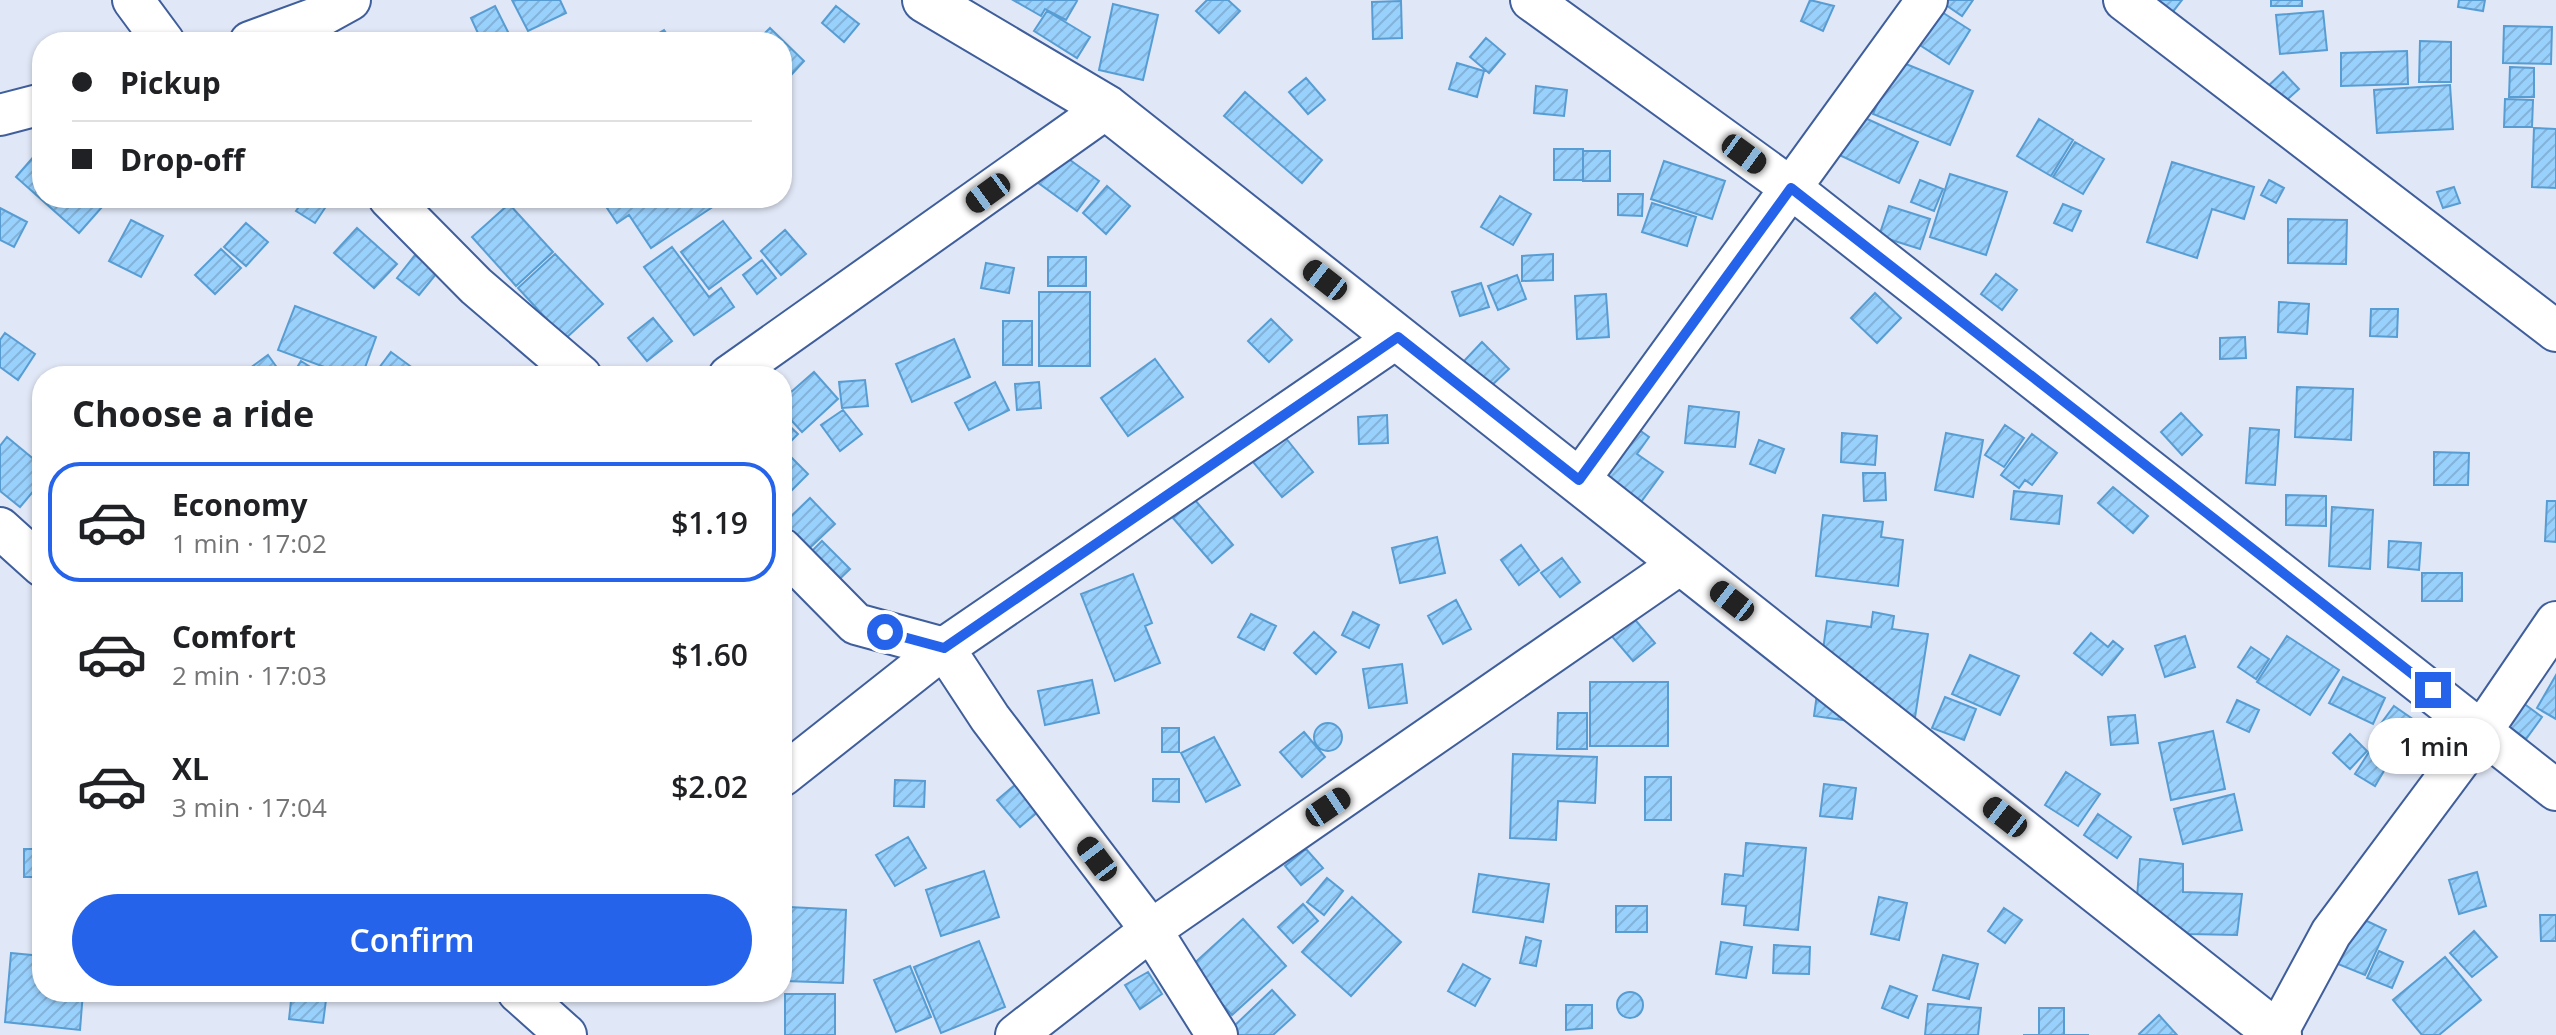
<!DOCTYPE html>
<html lang="en">
<head>
<meta charset="utf-8">
<style>
  :root { --surface:#fff; --page:#f6f6f6; --text:#202124; --muted:#757577; --line:#e0e0e0; --accent:#2563eb }
  body { margin:0; font-family:"Open Sans",sans-serif; background:var(--page); color:var(--text); height:100vh; display:flex; flex-direction:column; font-size:30px; white-space:nowrap }
  * { box-sizing:border-box; margin:0 }
  p { font-size:26px; color:var(--muted) }
  .icon { flex:none; width:44px; height:44px; fill:none; stroke:currentColor; stroke-width:2; stroke-linecap:round; stroke-linejoin:round }
  .map { position:relative; flex:1; overflow:hidden }
  .details { position:absolute; left:32px; top:366px; width:760px; height:636px; display:flex; flex-direction:column; background:var(--surface); border-radius:32px; box-shadow:0 2px 6px #0004 }
  .details>* { flex:none }
  .banner { position:absolute; left:32px; top:32px; width:760px; height:176px; border-radius:32px; box-shadow:0 2px 6px #0004; display:grid; align-content:center; height:176px; padding:0 40px; background:var(--surface) }
  .end { position:absolute; width:36px; height:36px; margin:-18px; border:10px solid #2563eb; background:#fff; box-shadow:0 0 0 4px #fff }
  .from { border-radius:50% }
  .bubble { position:absolute; height:56px; border-radius:28px; background:var(--surface); box-shadow:0 2px 6px #0004; font-size:26px; font-weight:600; line-height:56px; text-align:center }
  .car { position:absolute; width:24px; height:48px; margin:-24px -12px; border-radius:10px; box-shadow:0 0 6px 2px #0007; background:linear-gradient(#222 24%,#8ab4d8 0 40%,#222 0 76%,#8ab4d8 0 86%,#222 0) }
  .banner b { display:flex; align-items:center; gap:28px; height:76px; font-size:30px }
  .banner b+b { border-top:2px solid var(--line) }
  .banner i { width:20px; height:20px; background:var(--text) }
  ul { padding:0; list-style:none }
  li { display:flex; align-items:center; gap:24px; height:120px; margin:0 16px 12px; padding:0 24px; border:4px solid transparent; border-radius:32px }
  li div { flex:1 }
  li b { display:block; font-size:30px }
  li em { font-style:normal; font-weight:600 }
  li.selected { border-color:var(--accent) }
  li>.icon { width:72px; height:72px; stroke-width:1.5 }
  h2 { padding:0 40px; font-size:36px; line-height:96px }
  .primary-button { display:flex; gap:16px; margin-top:auto; padding:16px 40px }
  .primary-button a { flex:1; height:92px; border-radius:48px; background:var(--accent); color:#fff; font-size:32px; font-weight:600; line-height:92px; text-align:center }
  .map>svg:first-child { display:block }
</style>
</head>
<body>
<div class="map">
<svg width="2556" height="1035" viewBox="0 0 2556 1035">
  <defs>
    <pattern id="building-hatch" width="6" height="6" patternUnits="userSpaceOnUse" patternTransform="scale(2)"><rect width="6" height="6" fill="#99d1fd"/><path d="M-1 1l2-2M0 6l6-6M5 7l2-2" fill="none" stroke="#83b3da"/></pattern>
  </defs>
  <rect width="100%" height="100%" fill="#e0e7f6"/>
  <path fill="url(#building-hatch)" stroke="#579dd3" stroke-width="2" d="M512,0h48l6,13 -38,18z
    M1013,0h62l2,1 -11,19 -21,-11 -4,7z
    M1207,0h21l12,11 -21,22 -23,-22z
    M1810,0l24,6 -11,25 -22,-10z
    M1945,0h28l-11,16 -19,-13z
    M2144,0h38l-14,18z
    M2271,0h31v6h-31z
    M2459,0h26l-2,11 -25,-4z
    M1401,1l1,37 -29,1 -1,-37z
    M1113,4l45,11 -15,65 -44,-10z
    M495,6l18,36h-31l-11,-24z
    M836,6l23,18 -15,18 -22,-19z
    M1934,7l36,23 -21,34 -37,-24z
    M1047,11l43,26 -13,21 -43,-27z
    M2323,11l4,39 -47,4 -4,-39z
    M2504,26l48,1 -1,37 -48,-1z
    M770,28l34,33 -22,24v-43h-26z
    M664,30l8,12h-28z
    M1486,38l19,16 -16,19 -19,-16z
    M2420,41l31,1v40h-32z
    M2407,51l1,33 -67,2v-33z
    M1896,60l77,31 -23,54 -77,-31z
    M1457,63l27,8 -7,26 -28,-8z
    M2510,67l24,1v29h-25z
    M2283,72l16,17 -19,17 -15,-17z
    M1306,78l19,22 -17,14 -19,-22z
    M2450,85l3,44 -76,4 -3,-43z
    M1536,86l31,4 -3,26 -30,-3z
    M1245,92l77,68 -20,23 -78,-67z
    M2505,99l28,1 -1,27h-28z
    M1854,113l64,29 -19,41 -64,-30z
    M2039,119l34,21 -22,36 -34,-20z
    M2534,128l22,1v59l-24,-1z
    M2075,142l29,17 -21,35 -30,-17z
    M42,147v51h68l-31,35 -63,-56z
    M1554,149h29v31h-29z
    M1583,151h27v30h-27z
    M1059,152l40,29 -22,30 -40,-29z
    M1664,161l61,20 -13,38 -61,-20z
    M2172,162l82,25 -10,32 -32,-10 -15,49 -50,-16z
    M1950,174l57,18 -21,63 -56,-18z
    M1920,180l23,9 -9,22 -23,-9z
    M2269,180l15,8 -8,15 -15,-8z
    M1107,186l23,20 -24,28 -23,-21z
    M2454,187l6,16 -17,5 -6,-16z
    M1618,194h25l-1,22 -24,-1z
    M1500,196l31,18 -18,31 -32,-18z
    M305,198l20,10 -10,15 -19,-12z
    M615,198h98l4,6 -66,44 -22,-33 -12,8 -12,-18z
    M1652,203l44,14 -9,29 -45,-14z
    M509,204l44,48 -37,34 -44,-49z
    M2063,204l18,7 -9,20 -18,-8z
    M1889,206l41,13 -10,30 -41,-13z
    M0,208l27,14 -13,25 -14,-7z
    M2288,219l59,1 -1,44 -58,-1z
    M131,220l32,16 -22,41 -32,-16z
    M723,221l28,37 -42,31 -28,-37z
    M246,223l22,19 -22,24 -22,-19z
    M357,228l40,36 -23,24 -40,-35z
    M785,230l21,24 -25,21 -20,-24z
    M672,247l37,50 12,-9 13,19 -40,28 -50,-68z
    M221,249l20,19 -26,26 -20,-19z
    M555,254l48,50 -38,35 -47,-51z
    M1553,254v26l-31,1v-25z
    M415,255l22,18 -18,22 -22,-17z
    M1048,257h38v29h-38z
    M762,260l14,18 -19,16 -14,-19z
    M986,263l28,5 -5,25 -28,-5z
    M1996,274l21,16 -15,20 -21,-16z
    M1517,275l9,24 -28,11 -10,-24z
    M1481,283l8,24 -29,9 -8,-24z
    M1039,292h51v74h-51z
    M1875,293l26,25 -24,25 -26,-25z
    M1606,294l3,43 -32,2 -2,-43z
    M2279,302l30,2 -2,30 -29,-2z
    M295,306l81,31 -14,39h-13l-71,-26z
    M2371,309h27l-1,28 -27,-1z
    M653,318l19,23 -25,20 -19,-23z
    M1271,319l21,21 -23,22 -21,-21z
    M1003,321h29v44h-29z
    M5,333l30,21 -17,26 -18,-13v-27z
    M2245,337l1,21 -26,1v-21z
    M954,339l16,38 -58,25 -16,-38z
    M1482,342l27,27 -19,18 -26,-26z
    M391,352l30,22 -1,2h-47z
    M268,355l15,21h-44z
    M1155,359l28,38 -55,39 -27,-38z
    M301,361l22,14v1h-31z
    M814,372l24,27 -36,33 -20,-22v-10z
    M865,380l3,26 -26,2 -3,-26z
    M995,382l14,28 -40,20 -14,-27z
    M1039,382l2,26 -24,2 -2,-26z
    M2297,387l56,2 -2,51 -56,-3z
    M1689,406l50,6 -4,35 -50,-4z
    M843,410l19,24 -22,17 -19,-26z
    M2181,413l21,22 -20,20 -21,-23z
    M1387,415l1,28 -29,1 -1,-27z
    M782,419l16,15 -15,15 25,25 -26,26z
    M1627,421l22,16 -12,17 26,18 -22,30 -48,-34z
    M2005,425l19,13 -20,29 -19,-12z
    M2250,428l29,2 -4,55 -29,-2z
    M1842,433l35,3 -2,29 -34,-3z
    M1946,433l37,7 -10,57 -38,-7z
    M2032,434l25,19 -25,32 -7,-5 -6,8 -18,-13z
    M7,437l35,29v15l-22,26 -20,-16v-45z
    M1285,437l28,35 -31,25 -29,-35z
    M1759,440l25,9 -9,24 -25,-9z
    M2434,452l35,1 -1,32h-34z
    M1863,473h22l1,27 -22,1z
    M2113,487l35,29 -15,17 -35,-30z
    M2014,491l48,5 -3,28 -48,-5z
    M2286,495l40,1v30l-40,-1z
    M810,498l25,26 -37,35 -16,-17v-17z
    M1195,500l38,45 -21,18 -39,-45z
    M2547,501h9v41l-11,-1z
    M2332,507l41,3 -3,59 -41,-3z
    M1823,515l60,7 -2,15 22,3 -5,46 -82,-10z
    M1437,537l8,36 -45,10 -8,-35z
    M822,541l28,28 -23,22 -28,-27z
    M2389,541l32,2 -2,27 -31,-3z
    M1521,545l18,25 -20,15 -18,-25z
    M1562,558l18,24 -20,15 -19,-24z
    M2422,573h40v28h-40z
    M1133,574l19,49 -7,3 15,37 -45,18 -34,-87z
    M1456,600l15,29 -28,15 -15,-28z
    M1353,612l26,13 -10,23 -27,-13z
    M1873,612l21,4 -2,13 36,5 -15,96 -99,-14 13,-95 44,6z
    M1251,614l25,12 -12,24 -26,-13z
    M1631,615l24,28 -22,18 -24,-28z
    M1314,632l22,20 -20,22 -22,-21z
    M2091,633l17,14 5,-6 10,8 -21,26 -28,-22z
    M2185,636l10,31 -30,10 -10,-31z
    M2287,636l52,34 -29,45 -53,-33z
    M2251,647l18,12 -13,20 -18,-12z
    M1970,655l49,21 -19,39 -48,-21z
    M1402,664l5,39 -38,5 -6,-39z
    M2556,675v44l-19,-11z
    M2343,677l42,21 -12,26 -44,-21z
    M1092,680l7,33 -54,12 -7,-34z
    M1590,682h78v64h-78z
    M1945,697l31,12 -12,31 -32,-12z
    M2237,700l22,10 -10,22 -22,-10z
    M2519,700l23,17 -16,22 -23,-17z
    M2394,706l23,16 -20,28 -23,-17z
    M1558,713h29v36h-30z
    M2135,715l3,28 -27,2 -3,-28z
    M1314 737a14 14 0 1 1 28 0a14 14 0 1 1-28 0Z
    M1162,728h17v24h-17z
    M2213,731l12,58 -54,11 -12,-57z
    M1304,732l21,25 -23,20 -22,-25z
    M2350,734l17,17 -17,18 -17,-16z
    M1214,737l26,48 -34,17 -25,-49z
    M2369,752l19,12 -13,22 -20,-12z
    M1513,754l84,3 -2,46 -37,-2 -2,39 -46,-2z
    M2066,772l34,22 -22,32 -33,-21z
    M1645,777h26v43h-26z
    M1022,779l23,27 -25,21 -23,-27z
    M1153,779h26v23l-26,-1z
    M895,780l30,1 -1,26 -30,-1z
    M1824,784l32,4 -4,31 -32,-3z
    M2234,794l8,36 -59,14 -9,-35z
    M2098,814l33,23 -14,21 -33,-23z
    M908,837l18,31 -31,18 -19,-31z
    M1746,843l60,5 -8,82 -54,-5 2,-19 -24,-2 3,-30 18,2z
    M24,849h18v28h-18z
    M1306,849l17,19 -22,17 -16,-19z
    M2140,859l43,5v28l59,2 -5,41 -48,-1 -52,-37z
    M984,871l15,46 -58,19 -15,-46z
    M2477,872l9,34 -27,8 -10,-34z
    M1479,874l70,10 -6,38 -70,-10z
    M1327,878l16,13 -19,24 -17,-13z
    M1352,897l49,45 -50,54 -49,-44z
    M1879,897l28,6 -8,37 -28,-6z
    M1303,904l15,17 -25,22 -15,-16z
    M1616,906h31v26h-31z
    M789,907l57,3 -3,73 -58,-2z
    M2004,908l18,12 -17,23 -17,-12z
    M2354,915l32,15 -21,45 -32,-13z
    M2540,915h16v26h-15z
    M1243,919l43,47 -54,49 -43,-47z
    M2474,931l23,26 -25,20 -22,-24z
    M1526,937l15,4 -5,25 -16,-3z
    M979,941l26,66 -64,26 -27,-66z
    M1721,942l31,5 -6,31 -30,-4z
    M1774,945l36,2 -1,27 -36,-1z
    M2379,951l24,11 -11,26 -25,-10z
    M11,953l31,3v36h41l-3,38 -75,-8z
    M1943,955l35,9 -9,35 -36,-9z
    M2445,957l36,43 -42,35h-17l-29,-35z
    M1463,964l27,15 -15,27 -27,-15z
    M910,966l21,51 -35,15 -22,-52z
    M1148,972l14,22 -22,15 -15,-24z
    M1890,986l27,10 -9,22 -26,-10z
    M1272,990l23,25 -22,20h-34l-7,-7z
    M1617 1005a13 13 0 1 1 26 0a13 13 0 1 1-26 0Z
    M292,992h35l-4,31 -34,-4z
    M785,994h50v41h-50z
    M1928,1004l53,4 -3,27h-53z
    M1566,1005h26v23l-26,2z
    M2039,1008h25v27h25h-66h16z
    M2159,1015l18,20h-37l-1,-1z"/>
  <g fill="none" stroke-linecap="round" stroke-linejoin="round">
    <g stroke="#3f5e9c" stroke-width="44">
      <path id="minor" d="M133,0l31,42
        M1531,0l260,188 765,602
        M2124,0l432,331
        M250,42l71,-26 29,-16
        M0,115l42,-11
        M389,198l87,88 105,90
        M729,376l378,-268
        M1579,480l348,-480
        M0,528l42,38
        M782,549l74,75 88,24 46,70 161,212 66,105
        M782,776l162,-128 454,-311
        M518,992l48,43
        M2277,1033l54,-100 152,-204 73,-107
        M1016,1035l135,-105 532,-368"/>
    </g>
    <g stroke="#3f5e9c" stroke-width="48">
      <path id="tertiary" d="M925,0l182,108 1172,927"/>
    </g>
    <use href="#minor" stroke="#fff" stroke-width="40"/>
    <use href="#tertiary" stroke="#fff" stroke-width="44"/>
  </g>
  <g fill="none" stroke-linecap="round" stroke-linejoin="round">
    <path stroke="#2563eb" stroke-width="10" d="M885,632l59,16 454,-311 181,143 212,-292 642,502"/>
  </g>
</svg>
<i class="end from" style="left:885px;top:632px"></i>
<i class="end" style="left:2433px;top:690px"></i>
<div class="bubble" style="left:2368px;top:718px;width:132px">1 min</div>
<i class="car" style="left:1744px;top:154px;rotate:126deg"></i>
<i class="car" style="left:988px;top:193px;rotate:234deg"></i>
<i class="car" style="left:1325px;top:280px;rotate:308deg"></i>
<i class="car" style="left:1732px;top:601px;rotate:308deg"></i>
<i class="car" style="left:1328px;top:807px;rotate:56deg"></i>
<i class="car" style="left:2005px;top:817px;rotate:308deg"></i>
<i class="car" style="left:1097px;top:859px;rotate:323deg"></i>
<div class="banner">
<b><i class="from"></i>Pickup</b>
<b><i></i>Drop-off</b>
</div>
<section class="details">
<h2>Choose a ride</h2>
<ul>
<li class="selected"><svg class="icon" aria-label="car" viewBox="0 0 24 24"><path d="M5 17H2v-5l4-1 3-4h7l3 4 3 1v5h-3M9 17h6M6 11h13"/><circle cx="7" cy="17" r="2"/><circle cx="17" cy="17" r="2"/></svg><div><b>Economy</b><p>1 min · 17:02</p></div><em>$1.19</em></li>
<li><svg class="icon" aria-label="car" viewBox="0 0 24 24"><path d="M5 17H2v-5l4-1 3-4h7l3 4 3 1v5h-3M9 17h6M6 11h13"/><circle cx="7" cy="17" r="2"/><circle cx="17" cy="17" r="2"/></svg><div><b>Comfort</b><p>2 min · 17:03</p></div><em>$1.60</em></li>
<li><svg class="icon" aria-label="car" viewBox="0 0 24 24"><path d="M5 17H2v-5l4-1 3-4h7l3 4 3 1v5h-3M9 17h6M6 11h13"/><circle cx="7" cy="17" r="2"/><circle cx="17" cy="17" r="2"/></svg><div><b>XL</b><p>3 min · 17:04</p></div><em>$2.02</em></li>
</ul>
<div class="primary-button"><a>Confirm</a></div>
</section>
</div>
</body>
</html>
